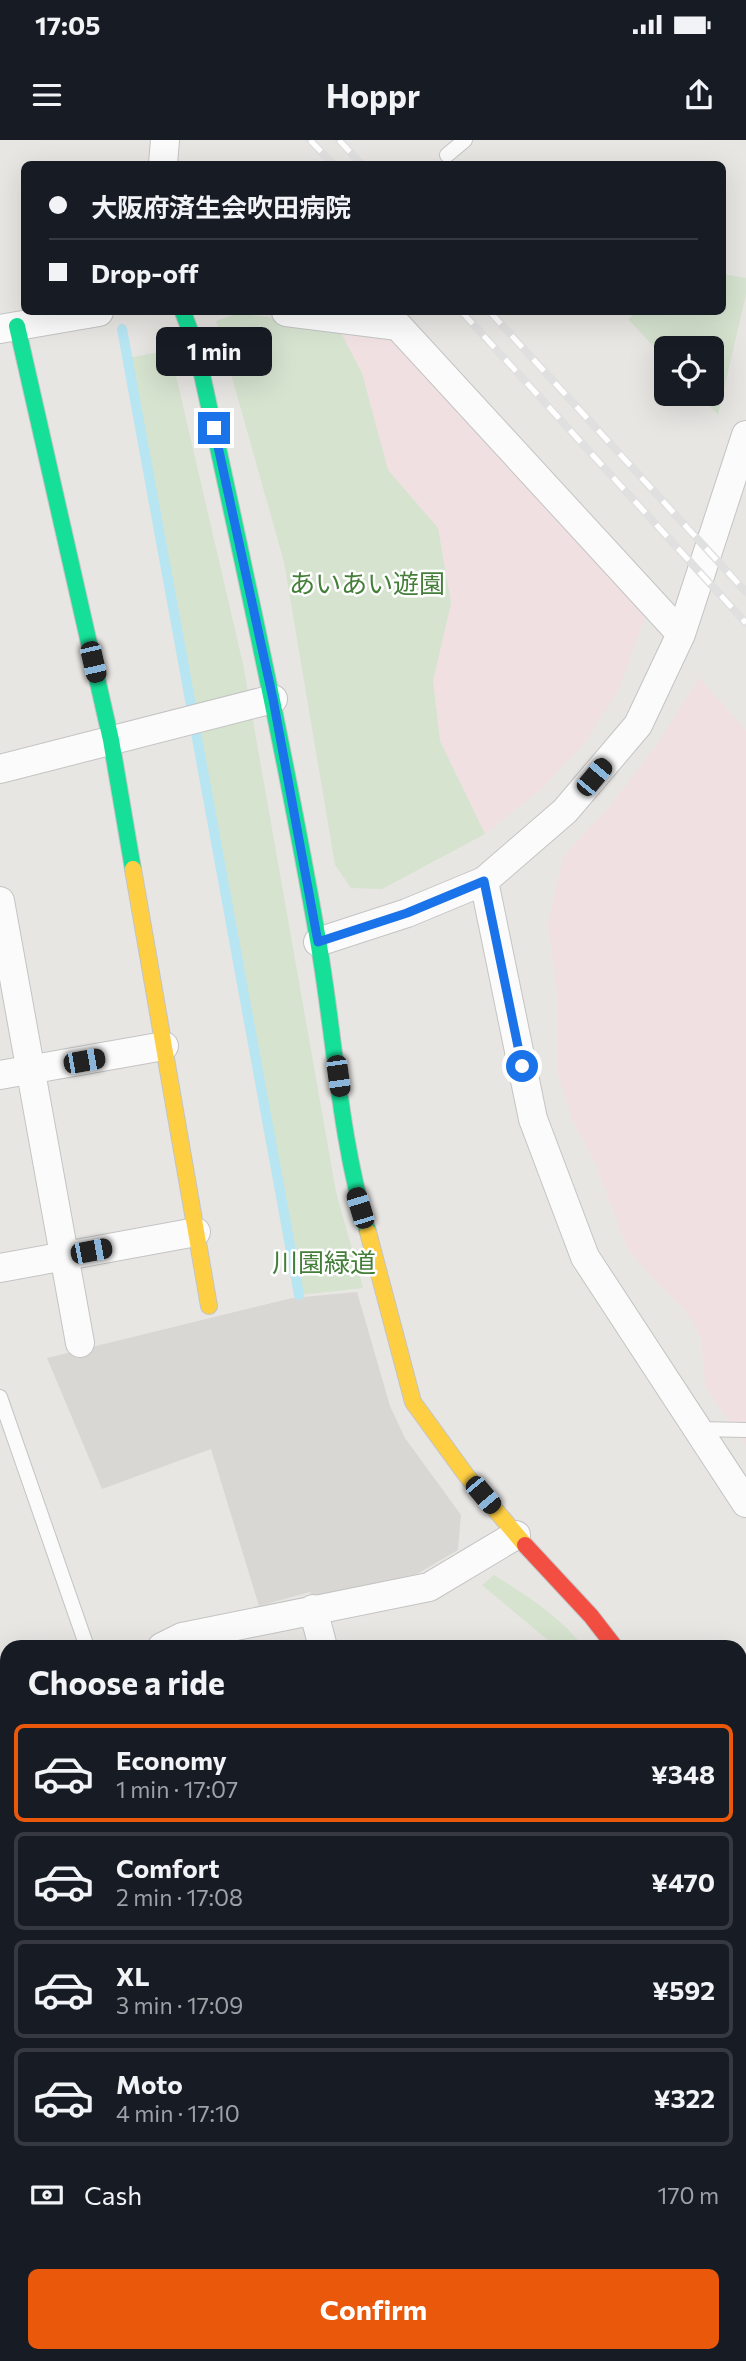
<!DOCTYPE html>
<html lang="en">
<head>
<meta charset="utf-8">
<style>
  :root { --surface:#171b24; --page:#242831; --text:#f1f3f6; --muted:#9ea1a6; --line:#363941; --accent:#ea580c }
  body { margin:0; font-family:Commissioner,"Noto Sans JP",sans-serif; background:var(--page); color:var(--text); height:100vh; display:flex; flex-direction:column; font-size:26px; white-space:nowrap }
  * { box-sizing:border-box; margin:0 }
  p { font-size:23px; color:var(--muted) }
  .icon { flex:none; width:38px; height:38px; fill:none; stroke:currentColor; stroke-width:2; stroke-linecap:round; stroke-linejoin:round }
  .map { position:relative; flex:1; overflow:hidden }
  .drawer { position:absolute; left:0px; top:1500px; width:747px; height:723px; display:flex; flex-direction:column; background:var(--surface); border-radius:21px 21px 0 0; box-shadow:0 7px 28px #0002 }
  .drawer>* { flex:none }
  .top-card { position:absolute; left:21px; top:21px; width:705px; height:154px; border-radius:10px; box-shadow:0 7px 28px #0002; display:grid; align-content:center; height:154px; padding:0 28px; background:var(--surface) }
  .tools { position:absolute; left:654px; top:196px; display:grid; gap:14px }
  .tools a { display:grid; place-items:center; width:70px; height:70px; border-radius:10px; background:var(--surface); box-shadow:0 7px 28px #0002; font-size:35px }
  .end { position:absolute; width:32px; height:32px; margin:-16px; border:9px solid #1a73e8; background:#fff; box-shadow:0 0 0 4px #fff }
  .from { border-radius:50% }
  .bubble { position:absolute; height:49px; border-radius:10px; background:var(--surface); box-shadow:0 7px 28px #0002; font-size:23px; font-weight:700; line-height:49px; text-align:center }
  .car { position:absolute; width:21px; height:42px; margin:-21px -10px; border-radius:9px; box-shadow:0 0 5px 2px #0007; background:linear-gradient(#222 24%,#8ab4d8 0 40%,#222 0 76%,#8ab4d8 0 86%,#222 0) }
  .top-card b { display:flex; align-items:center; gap:24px; height:66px; font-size:26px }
  .top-card b+b { border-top:2px solid var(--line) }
  .top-card i { width:18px; height:18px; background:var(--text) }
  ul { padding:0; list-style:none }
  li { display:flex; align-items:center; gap:21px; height:98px; margin:0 14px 10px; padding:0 14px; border:4px solid var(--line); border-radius:10px }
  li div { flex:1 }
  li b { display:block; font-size:26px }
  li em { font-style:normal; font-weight:700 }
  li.active { border-color:var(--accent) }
  li>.icon { width:63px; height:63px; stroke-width:1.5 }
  h2 { padding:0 28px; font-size:32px; line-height:84px }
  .pay { display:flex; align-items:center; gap:18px; height:77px; padding:0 28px; font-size:26px }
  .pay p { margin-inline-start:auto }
  .button { display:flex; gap:14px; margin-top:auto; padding:14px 28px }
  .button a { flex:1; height:80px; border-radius:10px; background:var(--accent); color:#fff; font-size:28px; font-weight:700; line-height:80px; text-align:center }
  .status { display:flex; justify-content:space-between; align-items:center; height:49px; padding:0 35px; background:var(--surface); direction:ltr }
  .status svg { height:19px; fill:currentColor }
  header { display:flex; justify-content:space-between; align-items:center; height:91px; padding:0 28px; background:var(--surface); font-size:32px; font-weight:700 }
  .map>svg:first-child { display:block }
</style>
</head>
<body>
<div class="status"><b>17:05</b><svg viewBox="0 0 49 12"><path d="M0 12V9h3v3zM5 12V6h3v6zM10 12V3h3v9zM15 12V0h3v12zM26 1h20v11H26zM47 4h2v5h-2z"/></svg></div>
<header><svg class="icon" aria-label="menu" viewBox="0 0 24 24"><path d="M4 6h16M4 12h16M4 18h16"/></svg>Hoppr<svg class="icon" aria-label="share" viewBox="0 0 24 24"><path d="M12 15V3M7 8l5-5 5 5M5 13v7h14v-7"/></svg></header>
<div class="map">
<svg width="746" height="2221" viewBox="0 0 746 2221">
  <rect width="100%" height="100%" fill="#e8e6e3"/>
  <path fill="#d9d7d4" d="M357,1152l33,114 15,32 56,77 -3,35 -41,24 -106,23 -1,-5 -51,14 -48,-157 -109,40 -55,-131 245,-60z"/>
  <path fill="#f1e0e1" d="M338,187l54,10 253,280 -28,76 -34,52 -43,45 -55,44 -45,-93 -7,-60 18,-78 -13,-75 -50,-58 -26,-97z
    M699,538l47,52v716l-41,-60 -4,-49 -17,-28 -34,-33 -23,-28 -31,-83 -23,-44 -15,-47v-79l-10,-68 15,-71 44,-46 51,-67z"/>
  <path fill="#d5e3cf" d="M723,134l23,4v16l-28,121 -20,-21h14v-46h-45v13l-39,-42 8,-7h87z
    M238,173l100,14 24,46 26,97 50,58 13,75 -18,78 7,60 45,93 -103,55 -31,-1 -16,-23 -51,-303 -68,-241z
    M170,210l73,314 93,528 27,96 -64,7 -171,-937z
    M494,1435c32,20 66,41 89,72h-27l-74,-62z"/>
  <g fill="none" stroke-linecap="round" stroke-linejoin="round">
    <path stroke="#b8e5f2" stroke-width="10" d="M122,189l177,966
      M740,2097l6,14"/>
    <g stroke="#c4c4c4" stroke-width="16">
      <path id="lane" d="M447,15l18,-15
        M0,1257l87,250
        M696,1289l50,1
        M0,2134l7,-2"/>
    </g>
    <g stroke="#c4c4c4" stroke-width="30">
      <path id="street" d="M163,24l2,-24
        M286,172l112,14 283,308
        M0,189l99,-17
        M0,629l273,-70
        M484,741l49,238 52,138 161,246
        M0,761l80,442
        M318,802l89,-29 77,-32 81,-70 73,-86 43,-91 65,-199
        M0,935l164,-29
        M0,1128l196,-36
        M313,1469l10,38
        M162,1507l20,-10 247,-50 87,-52
        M0,1557l7,-1
        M0,1877l7,29
        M0,1934l7,-2
        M88,2216l1,5
        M236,2216l1,5
        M374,2216l1,5
        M570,2216l2,5
        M661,2216l1,5
        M0,2220l15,-4"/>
    </g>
    <g stroke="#c3c4c4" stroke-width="18">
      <path id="fast" d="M183,172l13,35c43,197 87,394 122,593 17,97 21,197 50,292
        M17,186l94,414 22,129
        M740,1945l6,13"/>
    </g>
    <g stroke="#c3c4c4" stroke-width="18">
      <path id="slow" d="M133,729l76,437
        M368,1092l45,170 53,73 59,70"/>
    </g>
    <g stroke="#c3c4c4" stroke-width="18">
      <path id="jam" d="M525,1405l66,71 24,31"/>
    </g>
    <use href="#lane" stroke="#fcfbfb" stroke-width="14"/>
    <use href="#street" stroke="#fcfbfb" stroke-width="28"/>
    <use href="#fast" stroke="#16e098" stroke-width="16"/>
    <use href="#slow" stroke="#ffcf43" stroke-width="16"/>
    <use href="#jam" stroke="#f24e42" stroke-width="16"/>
    <g stroke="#e0e0e0" stroke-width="8">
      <path id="rail" d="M310,0l23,24
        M339,0l22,24
        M462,172l284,311
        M490,172l256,280"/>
    </g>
    <use href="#rail" stroke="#fff" stroke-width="5" stroke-dasharray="16" stroke-linecap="butt"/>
  </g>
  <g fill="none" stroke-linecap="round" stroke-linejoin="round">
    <path stroke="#1a73e8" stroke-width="9" d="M214,288l59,271 45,243 89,-29 77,-32 38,185"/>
  </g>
  <g text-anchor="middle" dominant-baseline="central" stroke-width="5" stroke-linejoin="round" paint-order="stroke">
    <g font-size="26" fill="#447f39" stroke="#fff">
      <text x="367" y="442">あいあい遊園</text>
      <text x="324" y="1121">川園緑道</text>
    </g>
  </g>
</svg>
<div class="tools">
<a><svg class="icon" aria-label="locate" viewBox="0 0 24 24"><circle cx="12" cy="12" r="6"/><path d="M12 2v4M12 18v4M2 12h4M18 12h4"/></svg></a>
</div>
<i class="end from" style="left:522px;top:926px"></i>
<i class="end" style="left:214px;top:288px"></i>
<div class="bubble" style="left:156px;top:187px;width:116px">1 min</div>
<i class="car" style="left:93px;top:522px;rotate:167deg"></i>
<i class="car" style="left:594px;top:637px;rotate:40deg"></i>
<i class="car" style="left:84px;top:921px;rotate:80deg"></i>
<i class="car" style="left:338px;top:936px;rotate:172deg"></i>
<i class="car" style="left:360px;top:1068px;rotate:343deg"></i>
<i class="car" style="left:91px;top:1111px;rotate:79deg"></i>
<i class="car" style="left:483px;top:1355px;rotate:140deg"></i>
<div class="top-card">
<b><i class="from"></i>大阪府済生会吹田病院</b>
<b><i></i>Drop-off</b>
</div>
<section class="drawer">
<h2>Choose a ride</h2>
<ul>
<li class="active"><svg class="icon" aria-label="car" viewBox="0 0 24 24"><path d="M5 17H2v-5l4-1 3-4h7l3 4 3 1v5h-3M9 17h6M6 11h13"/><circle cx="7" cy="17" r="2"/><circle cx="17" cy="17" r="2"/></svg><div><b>Economy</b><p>1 min · 17:07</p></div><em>¥348</em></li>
<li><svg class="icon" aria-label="car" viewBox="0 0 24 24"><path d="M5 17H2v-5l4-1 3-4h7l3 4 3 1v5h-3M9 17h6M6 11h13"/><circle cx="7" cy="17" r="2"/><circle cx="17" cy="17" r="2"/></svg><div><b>Comfort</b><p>2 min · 17:08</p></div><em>¥470</em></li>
<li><svg class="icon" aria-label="car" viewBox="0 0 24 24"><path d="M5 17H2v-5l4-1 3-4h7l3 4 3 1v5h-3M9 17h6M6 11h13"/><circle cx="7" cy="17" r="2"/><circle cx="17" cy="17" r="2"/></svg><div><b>XL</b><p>3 min · 17:09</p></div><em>¥592</em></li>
<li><svg class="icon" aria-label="car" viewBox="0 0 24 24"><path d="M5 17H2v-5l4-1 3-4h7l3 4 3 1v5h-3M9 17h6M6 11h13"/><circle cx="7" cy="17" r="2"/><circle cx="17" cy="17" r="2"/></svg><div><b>Moto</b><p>4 min · 17:10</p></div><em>¥322</em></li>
</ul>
<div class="pay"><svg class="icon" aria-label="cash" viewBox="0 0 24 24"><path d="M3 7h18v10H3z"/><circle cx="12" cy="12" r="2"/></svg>Cash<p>170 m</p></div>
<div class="button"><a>Confirm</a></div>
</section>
</div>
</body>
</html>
